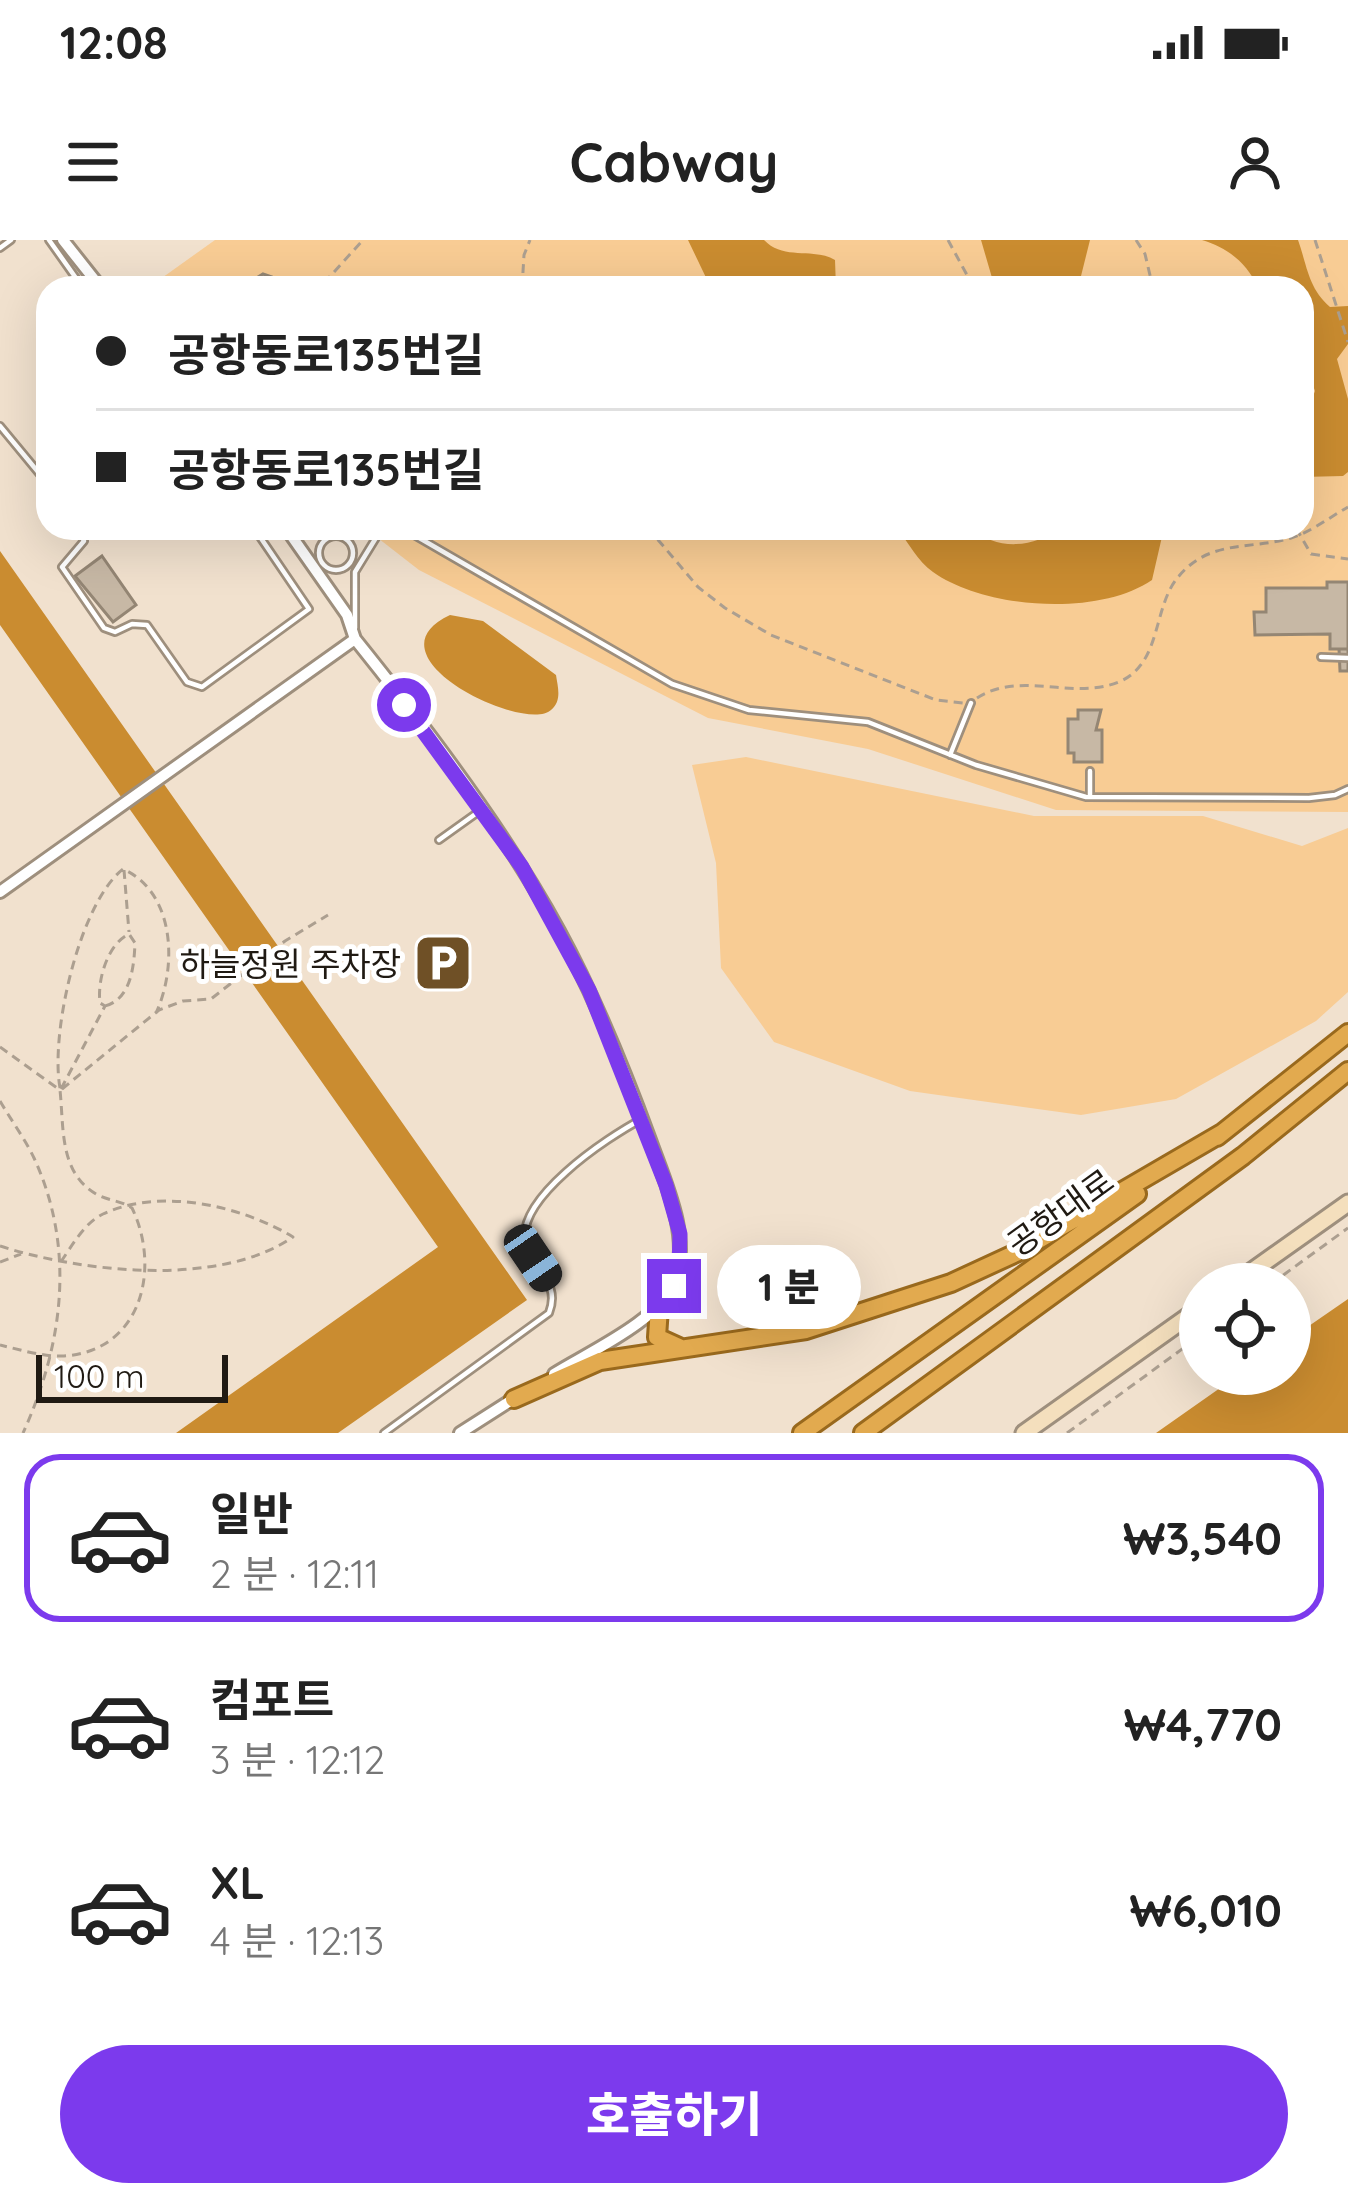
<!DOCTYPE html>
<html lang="ko">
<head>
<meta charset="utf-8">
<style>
  :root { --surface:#fff; --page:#f2f2f2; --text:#222; --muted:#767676; --line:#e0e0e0; --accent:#7c3aed }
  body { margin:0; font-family:Quicksand,"Noto Sans KR",sans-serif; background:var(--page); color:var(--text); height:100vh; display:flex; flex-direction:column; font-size:45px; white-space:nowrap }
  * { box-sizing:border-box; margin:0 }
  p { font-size:39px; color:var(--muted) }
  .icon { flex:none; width:66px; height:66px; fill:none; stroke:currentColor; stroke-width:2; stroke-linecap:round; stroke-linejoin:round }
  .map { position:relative; height:1193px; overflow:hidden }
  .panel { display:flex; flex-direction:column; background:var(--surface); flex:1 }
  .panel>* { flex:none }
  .banner { position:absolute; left:36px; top:36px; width:1278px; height:264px; border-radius:36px; box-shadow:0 12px 48px #0002; display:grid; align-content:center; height:264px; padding:0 60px; background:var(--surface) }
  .tools { position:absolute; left:1179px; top:1023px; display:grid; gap:24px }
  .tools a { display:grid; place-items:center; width:132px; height:132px; border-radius:50%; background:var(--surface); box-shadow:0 12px 48px #0002; font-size:60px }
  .scale { position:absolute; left:36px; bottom:30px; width:192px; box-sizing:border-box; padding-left:12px; border:6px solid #201a13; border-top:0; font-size:33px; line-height:42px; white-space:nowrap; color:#201a13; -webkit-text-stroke:9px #fff; paint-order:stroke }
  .end { position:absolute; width:54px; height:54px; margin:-27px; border:15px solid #7c3aed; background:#fff; box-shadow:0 0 0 6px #fff }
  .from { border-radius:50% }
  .bubble { position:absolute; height:84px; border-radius:42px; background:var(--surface); box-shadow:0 12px 48px #0002; font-size:39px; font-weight:800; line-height:84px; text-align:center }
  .car { position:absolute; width:36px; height:72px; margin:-36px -18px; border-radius:15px; box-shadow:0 0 9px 3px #0007; background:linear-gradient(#222 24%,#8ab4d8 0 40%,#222 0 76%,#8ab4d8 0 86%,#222 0) }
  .banner b { display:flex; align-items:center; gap:42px; height:114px; font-size:45px }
  .banner b+b { border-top:3px solid var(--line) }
  .banner i { width:30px; height:30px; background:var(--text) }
  ul { padding:21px 0 0; list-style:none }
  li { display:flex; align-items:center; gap:36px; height:168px; margin:0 24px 18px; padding:0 36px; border:6px solid transparent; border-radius:36px }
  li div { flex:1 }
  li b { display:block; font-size:45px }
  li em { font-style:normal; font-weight:800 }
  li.active { border-color:var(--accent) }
  li>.icon { width:108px; height:108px; stroke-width:1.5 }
  .primary-button { display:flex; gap:24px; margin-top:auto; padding:24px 60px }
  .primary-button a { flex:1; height:138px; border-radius:72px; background:var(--accent); color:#fff; font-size:48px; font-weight:800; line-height:138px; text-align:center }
  .status { display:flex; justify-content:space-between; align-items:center; height:84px; padding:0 60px; background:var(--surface); direction:ltr }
  .status svg { height:33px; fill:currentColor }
  header { display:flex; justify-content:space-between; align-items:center; height:156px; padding:0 60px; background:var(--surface); font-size:54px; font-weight:800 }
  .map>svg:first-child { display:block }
</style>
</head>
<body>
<div class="status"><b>12:08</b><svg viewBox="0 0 49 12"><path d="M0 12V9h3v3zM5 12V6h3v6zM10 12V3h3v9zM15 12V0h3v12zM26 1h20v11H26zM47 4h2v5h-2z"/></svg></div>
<header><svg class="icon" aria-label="menu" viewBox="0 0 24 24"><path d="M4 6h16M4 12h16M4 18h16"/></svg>Cabway<svg class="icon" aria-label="person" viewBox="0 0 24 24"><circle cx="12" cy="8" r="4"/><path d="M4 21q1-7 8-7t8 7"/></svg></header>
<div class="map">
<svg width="1348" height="1193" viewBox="0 0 1348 1193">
  <rect width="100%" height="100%" fill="#f1e1ce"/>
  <path fill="#f8cc94" d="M215,0h1133v572l-292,-2 -188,-61 -160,-31 -289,-148 -54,-42h937v-240h-1148l-2,-3z
    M746,517l288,59h169l99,30 46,-18v164l-32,29 -140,78 -95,16 -171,-24 -136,-49 -53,-74 -5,-105 -24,-98z"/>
  <path fill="#ca8c30" d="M688,0h76c20,21 49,7 71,20l1,28h-125z
    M981,0h109l-12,48h-83z
    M1202,0h96c9,25 10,48 32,67l18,-1v38l-11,15 11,40v73l-5,4 -41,1v-50l13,-36 -13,-37v-66h-43c-14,-26 -29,-39 -57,-48z
    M896,288h78c19,23 63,20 84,0h106l-12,52c-54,37 -167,29 -219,-8 -16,-11 -24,-30 -37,-44z
    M0,311l527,749 -189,133h-162l262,-186 -438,-622z
    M450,375l33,6 73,54c2,13 6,26 -5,35 -26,24 -189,-54 -101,-95z
    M1348,1059v134h-192l84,-59h50v-35z"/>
  <path fill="#c7b8a5" stroke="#948674" stroke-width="3" d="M263,34l9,3 7,11h-39z
    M102,316l34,49 -23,17 -38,-46z
    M1327,342h21v67h-18v-15l-75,1 -1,-23h12v-24h61z
    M1339,409h9v22h-8z
    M1078,470h23l-5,20h6v32h-28v-9h-6v-34h10z"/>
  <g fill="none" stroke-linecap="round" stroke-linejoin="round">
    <g stroke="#9e8f7d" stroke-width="10">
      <path id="service" d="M49,0l34,48
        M0,8l11,-8
        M0,186l48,58
        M77,288l7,13 -22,26 42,61 11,4 17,-8 15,1 40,57 15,5 107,-78 -55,-81
        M324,288h17
        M402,288l270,156 77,26 119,12 108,43 110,32 223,1 26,-3 13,-6
        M319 313a17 17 0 1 1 34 0a17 17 0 1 1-34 0Z
        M355,388v-56l27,-44
        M1321,417l27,1
        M950,515l21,-52
        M1090,531v24
        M439,600l42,-30
        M384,1193l165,-120c12,-31 -15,-40 -23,-67 -14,-46 82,-109 116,-127"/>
    </g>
    <g stroke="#9e8f7d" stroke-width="16">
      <path id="minor" d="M63,0l38,48
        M286,288l61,87 8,24c70,87 151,194 204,292 36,66 65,138 91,209 15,42 41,96 25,141 -14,39 -86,71 -121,93
        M0,652l355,-253
        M460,1193l58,-37"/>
    </g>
    <g stroke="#9e8f7d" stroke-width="21">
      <path id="secondary" d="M1234,1044l114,-81
        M1024,1193l176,-125"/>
    </g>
    <g stroke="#99691d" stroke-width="22">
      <path id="trunk" d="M1217,897l131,-104
        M659,1068l-2,29 22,10
        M514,1159l86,-38 206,-31 145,-47 65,-30 206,-120
        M802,1193l335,-239
        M863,1193l380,-277 105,-85"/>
    </g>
    <path stroke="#ac9f90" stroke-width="3" stroke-dasharray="9 6" stroke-linecap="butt" d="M948,0l19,35 2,13
      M1136,0l9,14 8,34
      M1315,0l33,102
      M324,43l39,-43
      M522,48l2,-33 6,-15
      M648,288l50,59 27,21 46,27 165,65 27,3
      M1296,288l15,26 37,5
      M977,458c45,-29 99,5 146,-18 39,-20 30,-75 56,-104 31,-37 71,-26 112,-38 20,-6 39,-21 57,-31
      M124,630l5,62
      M0,807l60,43c4,38 -1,82 36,104 12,7 24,6 36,14 29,60 10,143 -68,148 -21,1 -43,-6 -64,-11
      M60,848c-10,-54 19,-184 63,-219 53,24 54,99 33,144
      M61,849l44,-83 -5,-3c-3,-24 8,-59 29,-69l6,9c-1,24 -4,56 -30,63
      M62,849l97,-79 24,-9 28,-2 74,-58 43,-26
      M0,861c11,19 25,38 34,57 42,91 29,187 -11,275
      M0,1006c81,26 219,42 293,-9 -51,-31 -132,-50 -190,-23 -19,9 -31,32 -43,49
      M0,1022l21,-8
      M1271,1044l77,-56
      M1067,1193l133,-97"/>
    <use href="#service" stroke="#fff" stroke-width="4.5"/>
    <use href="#minor" stroke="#fff" stroke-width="10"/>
    <use href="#secondary" stroke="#f4dfbd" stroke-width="15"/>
    <use href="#trunk" stroke="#e2aa4f" stroke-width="16"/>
  </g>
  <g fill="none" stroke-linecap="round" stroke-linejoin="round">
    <path stroke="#7c3aed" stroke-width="15" d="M404,465l118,162 67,123 77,195 14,49 -1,34 -5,18"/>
  </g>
  <defs>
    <g id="parking-square" transform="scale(3)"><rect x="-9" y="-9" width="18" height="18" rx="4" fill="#6f5026" stroke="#fff"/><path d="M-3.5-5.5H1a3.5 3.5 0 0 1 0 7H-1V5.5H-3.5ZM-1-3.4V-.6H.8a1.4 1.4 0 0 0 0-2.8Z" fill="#fff"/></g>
  </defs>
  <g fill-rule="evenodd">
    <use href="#parking-square" x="443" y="723"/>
  </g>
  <g text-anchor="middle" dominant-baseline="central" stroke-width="10" stroke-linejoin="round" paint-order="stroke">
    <g font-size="33" fill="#201a13" stroke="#fff" text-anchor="end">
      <text x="401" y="723">하늘정원 주차장</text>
    </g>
    <g font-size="33" fill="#201a13" stroke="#fff">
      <text transform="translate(1060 972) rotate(-36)">공항대로</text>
    </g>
  </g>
</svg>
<div class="tools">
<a><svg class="icon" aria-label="locate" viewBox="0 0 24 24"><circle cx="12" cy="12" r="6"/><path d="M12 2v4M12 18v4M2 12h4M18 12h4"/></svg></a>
</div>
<div class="scale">100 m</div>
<i class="end from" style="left:404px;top:465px"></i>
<i class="end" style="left:674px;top:1046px"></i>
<div class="bubble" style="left:717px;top:1005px;width:144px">1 분</div>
<i class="car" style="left:533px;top:1018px;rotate:146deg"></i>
<div class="banner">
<b><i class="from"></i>공항동로135번길</b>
<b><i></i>공항동로135번길</b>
</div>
</div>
<section class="panel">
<ul>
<li class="active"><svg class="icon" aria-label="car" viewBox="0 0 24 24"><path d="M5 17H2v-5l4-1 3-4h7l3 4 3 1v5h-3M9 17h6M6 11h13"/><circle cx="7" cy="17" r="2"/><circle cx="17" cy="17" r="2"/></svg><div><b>일반</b><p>2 분 · 12:11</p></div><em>₩3,540</em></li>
<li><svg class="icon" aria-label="car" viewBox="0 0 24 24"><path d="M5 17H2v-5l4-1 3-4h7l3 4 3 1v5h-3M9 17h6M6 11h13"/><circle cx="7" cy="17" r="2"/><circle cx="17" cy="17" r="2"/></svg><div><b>컴포트</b><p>3 분 · 12:12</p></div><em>₩4,770</em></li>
<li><svg class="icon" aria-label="car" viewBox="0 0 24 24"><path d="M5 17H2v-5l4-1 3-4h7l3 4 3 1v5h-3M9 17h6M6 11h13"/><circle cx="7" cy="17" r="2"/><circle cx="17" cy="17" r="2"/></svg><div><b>XL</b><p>4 분 · 12:13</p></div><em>₩6,010</em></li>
</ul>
<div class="primary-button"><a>호출하기</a></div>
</section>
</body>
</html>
